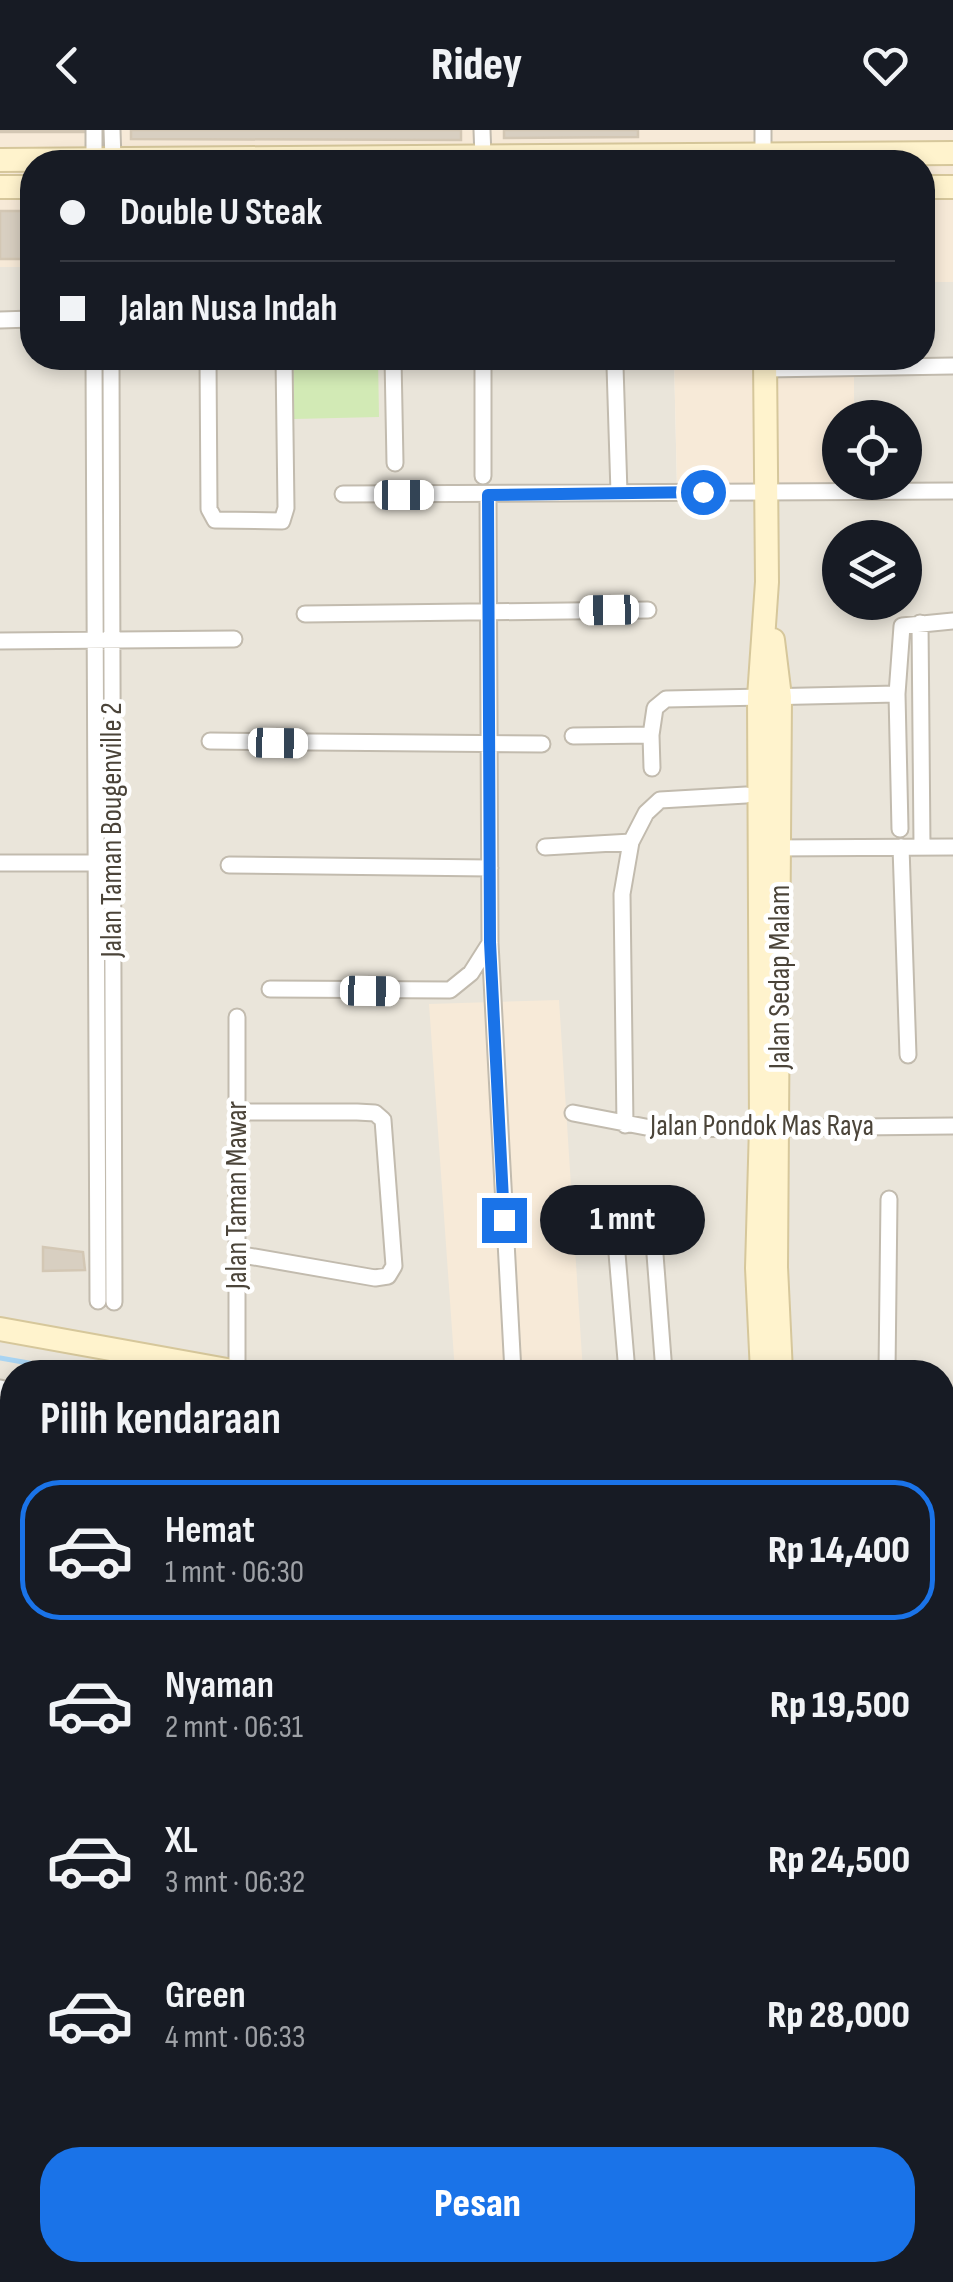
<!DOCTYPE html>
<html lang="id">
<head>
<meta charset="utf-8">
<style>
  :root { --surface:#171b24; --page:#242831; --text:#f1f3f6; --muted:#9ea1a6; --line:#363941; --accent:#1a73e8 }
  body { margin:0; font-family:"Sofia Sans Condensed",sans-serif; background:var(--page); color:var(--text); height:100vh; display:flex; flex-direction:column; font-size:38px; white-space:nowrap }
  * { box-sizing:border-box; margin:0 }
  p { font-size:32px; color:var(--muted) }
  .icon { flex:none; width:55px; height:55px; fill:none; stroke:currentColor; stroke-width:2; stroke-linecap:round; stroke-linejoin:round }
  .map { position:relative; flex:1; overflow:hidden }
  .panel { position:absolute; left:0px; top:1230px; width:955px; height:922px; display:flex; flex-direction:column; background:var(--surface); border-radius:40px 40px 0 0; box-shadow:0 5px 15px #0003 }
  .panel>* { flex:none }
  .guide { position:absolute; left:20px; top:20px; width:915px; height:220px; border-radius:40px; box-shadow:0 5px 15px #0003; display:grid; align-content:center; height:220px; padding:0 40px; background:var(--surface) }
  .fabs { position:absolute; left:822px; top:270px; display:grid; gap:20px }
  .fabs a { display:grid; place-items:center; width:100px; height:100px; border-radius:50%; background:var(--surface); box-shadow:0 5px 15px #0003; font-size:50px }
  .end { position:absolute; width:45px; height:45px; margin:-22px; border:12px solid #1a73e8; background:#fff; box-shadow:0 0 0 5px #fff }
  .from { border-radius:50% }
  .bubble { position:absolute; height:70px; border-radius:35px; background:var(--surface); box-shadow:0 5px 15px #0003; font-size:32px; font-weight:800; line-height:70px; text-align:center }
  .car { position:absolute; width:30px; height:60px; margin:-30px -15px; border-radius:12px; box-shadow:0 0 8px 2px #0007; background:linear-gradient(#fff 24%,#345 0 40%,#fff 0 76%,#345 0 86%,#fff 0) }
  .guide b { display:flex; align-items:center; gap:35px; height:95px; font-size:38px }
  .guide b+b { border-top:2px solid var(--line) }
  .guide i { width:25px; height:25px; background:var(--text) }
  ul { padding:0; list-style:none }
  li { display:flex; align-items:center; gap:30px; height:140px; margin:0 20px 15px; padding:0 20px; border:5px solid transparent; border-radius:40px }
  li div { flex:1 }
  li b { display:block; font-size:38px }
  li em { font-style:normal; font-weight:800 }
  li.selected { border-color:var(--accent) }
  li>.icon { width:90px; height:90px; stroke-width:1.5 }
  h2 { padding:0 40px; font-size:45px; line-height:120px }
  .primary-button { display:flex; gap:20px; margin-top:auto; padding:20px 40px }
  .primary-button a { flex:1; height:115px; border-radius:40px; background:var(--accent); color:#fff; font-size:40px; font-weight:800; line-height:115px; text-align:center }
  header { display:flex; justify-content:space-between; align-items:center; height:130px; padding:0 40px; background:var(--surface); font-size:45px; font-weight:800 }
  .map>svg:first-child { display:block }
</style>
</head>
<body>
<header><svg class="icon" aria-label="back" viewBox="0 0 24 24"><path d="M15 5l-7 7 7 7"/></svg>Ridey<svg class="icon" aria-label="heart" viewBox="0 0 24 24"><path d="M12 20l-8-8c-3-5 5-10 8-4 3-6 11-1 8 4z"/></svg></header>
<div class="map">
<svg width="953" height="2152" viewBox="0 0 953 2152">
  <rect width="100%" height="100%" fill="#f6f3ec"/>
  <path fill="#eae5da" fill-rule="evenodd" d="M0,137h32v91h642l3,130 196,-1v-4l32,-1v-64l-51,-1v-59h68l1,-76h30v2000h-953zM840,408h65v64h-65zM12,1242h930v898h-930z"/>
  <path fill="#f7ead8" d="M0,0h953v152h-30l-1,-120h-890v105h-32z
    M674,228h180v59l-14,1v64l33,1v5l-196,1z
    M559,870l24,372h-128l-26,-368z"/>
  <path fill="#efe8d6" d="M300,2140h159v12h-160z"/>
  <path fill="#d2eab5" d="M293,228h85l1,59 -85,2z
    M943,2032l10,4v116h-61l1,-12h49z"/>
  <g fill="none" stroke-linecap="round" stroke-linejoin="round">
    <path stroke="#a9d4f2" stroke-width="5" d="M0,1228l80,14
      M942,1453l11,3"/>
  </g>
  <path fill="#d8cfc1" stroke="#d3c7b4" stroke-width="2.5" d="M0,0h86v2h-86z
    M131,0h330v10l-330,-1z
    M504,0h134v7l-134,1z
    M0,81h32v48h-32z
    M43,1117l40,5 2,18 -42,1z
    M0,1681l12,1v48l-12,-1z
    M0,1730l12,1v29l-12,-1z
    M311,2140h35v12h-36z"/>
  <g fill="none" stroke-linecap="round" stroke-linejoin="round">
    <g stroke="#c2bbae" stroke-width="19">
      <path id="street" d="M94,0v30
        M112,0l1,30
        M482,0l1,27
        M763,0v25
        M0,190l32,-1
        M94,228l4,943
        M111,228l3,944
        M208,228l1,151 6,11 67,1 4,-13 -2,-150
        M393,228l2,105
        M615,236l4,127
        M765,239l188,-3
        M483,346v-118
        M343,364l610,-3
        M488,365l2,448 23,429
        M305,484l343,-4
        M920,493l2,223
        M0,511l234,-2
        M897,564l3,135
        M651,605l1,33
        M573,606l78,-1 4,-27 11,-9 231,-5 5,-68 51,-5
        M210,611l332,3
        M545,717l86,-5
        M901,717l7,208
        M769,718l184,-1
        M0,733h106
        M229,735l261,3
        M270,859l180,1 21,-17 19,-30
        M237,982h120l18,1 8,7 11,146 -6,10 -13,2 -138,-24
        M573,983l83,16 297,-3
        M625,995l-3,-231 9,-52 15,-29 14,-13 86,-5
        M237,1242v-355
        M627,1242l-14,-166 24,-6 15,15 12,157
        M887,1242l2,-173
        M0,1258l12,3
        M0,1366l12,-45
        M0,1431l12,-10
        M942,1435l11,2
        M0,1553l12,-10
        M942,1607l11,-24
        M0,1662l12,-10
        M942,1692l11,3
        M0,1765h12
        M942,1802l11,4
        M953,1860l-6,16 6,13
        M0,2024l12,1
        M0,2106l12,1
        M551,2145l73,7
        M205,2152l1,-12
        M293,2152v-12
        M463,2152l1,-12
        M778,2152v-12"/>
    </g>
    <g stroke="#d6c79b" stroke-width="26">
      <path id="secondary" d="M0,30l953,-7
        M0,57h32
        M922,57h31
        M773,510l7,57 -4,570 5,105
        M0,1199l238,43
        M762,1242l-5,-104 4,-142 -2,-429 8,-115 -2,-224
        M942,1997l11,3
        M942,2017l11,5"/>
    </g>
    <use href="#street" stroke="#fff" stroke-width="15"/>
    <use href="#secondary" stroke="#fff3cd" stroke-width="22"/>
  </g>
  <g fill="none" stroke-linecap="round" stroke-linejoin="round">
    <path stroke="#1a73e8" stroke-width="12" d="M504,1090l-14,-278 -2,-447 215,-3"/>
  </g>
  <g text-anchor="middle" dominant-baseline="central" stroke-width="9" stroke-linejoin="round" paint-order="stroke">
    <g font-size="30" fill="#4b4439" stroke="#fff">
      <text transform="translate(112 700) rotate(-90)">Jalan Taman Bougenville 2</text>
      <text transform="translate(780 847) rotate(-90)">Jalan Sedap Malam</text>
      <text x="762" y="996">Jalan Pondok Mas Raya</text>
      <text transform="translate(237 1065) rotate(-90)">Jalan Taman Mawar</text>
    </g>
  </g>
</svg>
<div class="fabs">
<a><svg class="icon" aria-label="locate" viewBox="0 0 24 24"><circle cx="12" cy="12" r="6"/><path d="M12 2v4M12 18v4M2 12h4M18 12h4"/></svg></a>
<a><svg class="icon" aria-label="layers" viewBox="0 0 24 24"><path d="M12 4l9 5-9 5-9-5zM3 14l9 5 9-5"/></svg></a>
</div>
<i class="end from" style="left:703px;top:362px"></i>
<i class="end" style="left:504px;top:1090px"></i>
<div class="bubble" style="left:540px;top:1055px;width:165px">1 mnt</div>
<i class="car" style="left:404px;top:365px;rotate:90deg"></i>
<i class="car" style="left:609px;top:480px;rotate:269deg"></i>
<i class="car" style="left:278px;top:613px;rotate:91deg"></i>
<i class="car" style="left:370px;top:861px;rotate:91deg"></i>
<div class="guide">
<b><i class="from"></i>Double U Steak</b>
<b><i></i>Jalan Nusa Indah</b>
</div>
<section class="panel">
<h2>Pilih kendaraan</h2>
<ul>
<li class="selected"><svg class="icon" aria-label="car" viewBox="0 0 24 24"><path d="M5 17H2v-5l4-1 3-4h7l3 4 3 1v5h-3M9 17h6M6 11h13"/><circle cx="7" cy="17" r="2"/><circle cx="17" cy="17" r="2"/></svg><div><b>Hemat</b><p>1 mnt · 06:30</p></div><em>Rp 14,400</em></li>
<li><svg class="icon" aria-label="car" viewBox="0 0 24 24"><path d="M5 17H2v-5l4-1 3-4h7l3 4 3 1v5h-3M9 17h6M6 11h13"/><circle cx="7" cy="17" r="2"/><circle cx="17" cy="17" r="2"/></svg><div><b>Nyaman</b><p>2 mnt · 06:31</p></div><em>Rp 19,500</em></li>
<li><svg class="icon" aria-label="car" viewBox="0 0 24 24"><path d="M5 17H2v-5l4-1 3-4h7l3 4 3 1v5h-3M9 17h6M6 11h13"/><circle cx="7" cy="17" r="2"/><circle cx="17" cy="17" r="2"/></svg><div><b>XL</b><p>3 mnt · 06:32</p></div><em>Rp 24,500</em></li>
<li><svg class="icon" aria-label="car" viewBox="0 0 24 24"><path d="M5 17H2v-5l4-1 3-4h7l3 4 3 1v5h-3M9 17h6M6 11h13"/><circle cx="7" cy="17" r="2"/><circle cx="17" cy="17" r="2"/></svg><div><b>Green</b><p>4 mnt · 06:33</p></div><em>Rp 28,000</em></li>
</ul>
<div class="primary-button"><a>Pesan</a></div>
</section>
</div>
</body>
</html>
